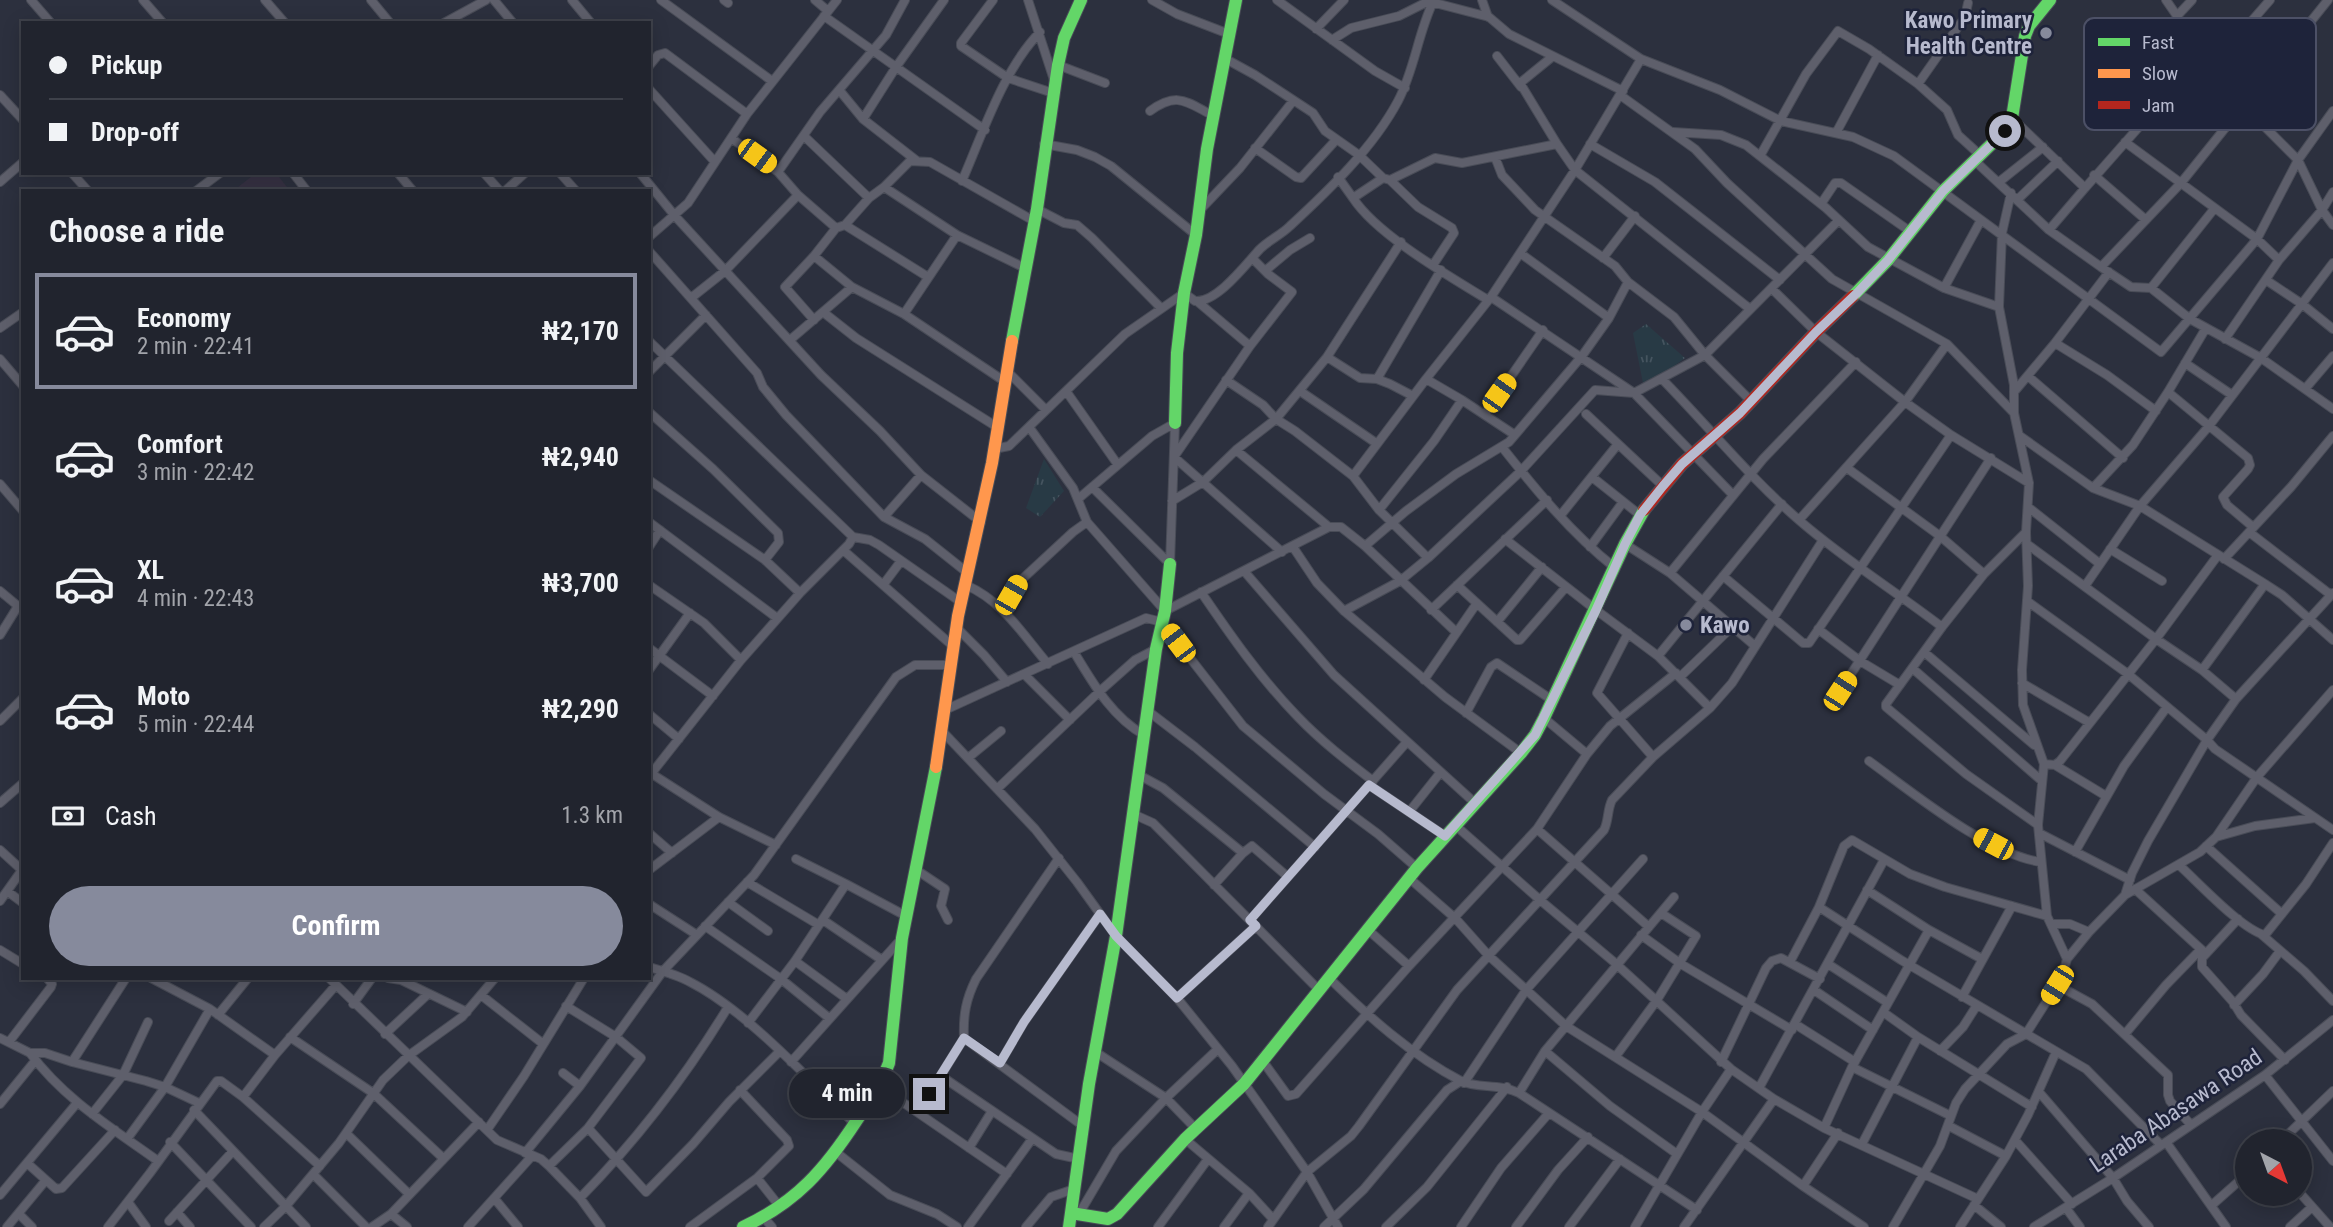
<!DOCTYPE html>
<html lang="en">
<head>
<meta charset="utf-8">
<style>
  :root { --surface:#21242e; --page:#292c36; --text:#f1f3f6; --muted:#a2a4aa; --line:#3e414a; --accent:#868a9c }
  body { margin:0; font-family:"Roboto Condensed",sans-serif; background:var(--page); color:var(--text); height:100vh; display:flex; flex-direction:column; font-size:26px; white-space:nowrap }
  * { box-sizing:border-box; margin:0 }
  p { font-size:23px; color:var(--muted) }
  .icon { flex:none; width:38px; height:38px; fill:none; stroke:currentColor; stroke-width:2; stroke-linecap:round; stroke-linejoin:round }
  .map { position:relative; flex:1; overflow:hidden }
  .drawer { position:absolute; left:21px; top:189px; width:630px; height:791px; display:flex; flex-direction:column; background:var(--surface); border-radius:0px; box-shadow:0 4px 18px #0003,0 0 0 2px var(--line) }
  .drawer>* { flex:none }
  .guide { position:absolute; left:21px; top:21px; width:630px; height:154px; border-radius:0px; box-shadow:0 4px 18px #0003,0 0 0 2px var(--line); display:grid; align-content:center; height:154px; padding:0 28px; background:var(--surface) }
  .needle { width:46px; rotate:139deg }
  .tools { position:absolute; left:2235px; top:1129px; display:grid; gap:14px }
  .tools a { display:grid; place-items:center; width:77px; height:77px; border-radius:50%; background:var(--surface); box-shadow:0 4px 18px #0003,0 0 0 2px var(--line); font-size:35px }
  .end { position:absolute; width:32px; height:32px; margin:-16px; border:9px solid #b7bace; background:#111; box-shadow:0 0 0 4px #111 }
  .from { border-radius:50% }
  .bubble { position:absolute; height:49px; border-radius:24px; background:var(--surface); box-shadow:0 4px 18px #0003,0 0 0 2px var(--line); font-size:23px; font-weight:700; line-height:49px; text-align:center }
  .car { position:absolute; width:21px; height:42px; margin:-21px -10px; border-radius:9px; box-shadow:0 0 5px 2px #0007; background:linear-gradient(#f5c518 24%,#345 0 40%,#f5c518 0 76%,#345 0 86%,#f5c518 0) }
  .guide b { display:flex; align-items:center; gap:24px; height:66px; font-size:26px }
  .guide b+b { border-top:2px solid var(--line) }
  .guide i { width:18px; height:18px; background:var(--text) }
  ul { padding:0; list-style:none }
  li { display:flex; align-items:center; gap:21px; height:116px; margin:0 14px 10px; padding:0 14px; border:4px solid transparent; border-radius:0px }
  li div { flex:1 }
  li b { display:block; font-size:26px }
  li em { font-style:normal; font-weight:700 }
  li.on { border-color:var(--accent) }
  li>.icon { width:63px; height:63px; stroke-width:1.5 }
  h2 { padding:0 28px; font-size:32px; line-height:84px }
  .pay { display:flex; align-items:center; gap:18px; height:77px; padding:0 28px; font-size:26px }
  .pay p { margin-inline-start:auto }
  .action { display:flex; gap:14px; margin-top:auto; padding:14px 28px }
  .action a { flex:1; height:80px; border-radius:42px; background:var(--accent); color:#fff; font-size:28px; font-weight:700; line-height:80px; text-align:center }
  .map>svg:first-child { display:block }
</style>
</head>
<body>
<div class="map">
<svg width="2333" height="1227" viewBox="0 0 2333 1227">
  <defs>
    <pattern id="grass-tufts" width="24" height="20" patternUnits="userSpaceOnUse" patternTransform="scale(1.75)"><rect width="24" height="20" fill="#283a45"/><path d="M3 7l-1-3M5 7V3M7 7l1-3M15 17l-1-3M17 17v-4M19 17l1-3" fill="none" stroke="#45545f"/></pattern>
  </defs>
  <rect width="100%" height="100%" fill="#2c303e"/>
  <path fill="#373244" d="M256,173h20l14,18h-57z"/>
  <path fill="url(#grass-tufts)" d="M1646,324l39,34 -41,30 -11,-55z
    M1044,459l20,32 -24,26 -14,-9z"/>
  <g fill="none" stroke-linecap="round" stroke-linejoin="round">
    <g stroke="#494c57" stroke-width="10">
      <path id="street" d="M31,0l20,23
        M143,0l20,23
        M265,0l20,23
        M371,0l19,23
        M494,0l19,23
        M572,0l19,23
        M661,0l111,81
        M724,0l4,3
        M815,0l13,11
        M993,0l-32,43v3l47,32 45,15
        M1028,0l26,80
        M1152,0l25,14 52,20
        M1277,0l98,71 30,17
        M1482,0l6,17
        M1552,0l89,59 79,31 61,31 72,16 41,19 267,196 96,-113 41,-79 35,-49
        M2166,0l44,64 34,42 54,54 24,50 11,15
        M1431,2l58,15 20,17 114,57
        M824,16l161,114
        M2177,16l15,-16
        M444,23l42,-23
        M1316,29l28,-29
        M1332,40l19,-12 48,-12 30,-15
        M1497,56l24,31
        M1552,57l-32,26 37,61
        M1224,58l31,17 58,38 12,18 34,24 24,23
        M1058,65l47,18
        M649,66l9,-11 7,-2 82,61
        M1918,84l47,-67 3,-14
        M649,89l66,73
        M840,91l23,28 54,42
        M0,95l23,25
        M1620,95l75,54 32,34 105,96 115,65 67,69
        M1150,111c28,-20 36,-9 64,5
        M2012,118l73,70 60,-68 25,-25 52,-40 48,-55
        M863,119l33,-52 48,-67
        M1673,132l48,3 25,10 80,63 42,39 76,41 55,19
        M1836,133l42,-78
        M804,136l65,62
        M731,138l47,34 20,23 38,33
        M2125,142l132,97 22,21
        M1044,144l33,6 18,7 16,9 85,69
        M1590,144l65,38 125,98
        M1255,148l41,29 5,1 35,-38
        M1760,156l46,-82 32,-43 31,18 49,35 29,26 11,25 22,20
        M1495,157l7,18 33,35 80,56 13,16 46,35 31,38 45,45
        M1975,161l74,69 52,37 30,20 20,1 39,31 71,39 72,51
        M778,172l42,-60 66,-77 19,-35
        M72,173l16,18
        M293,173l14,18
        M398,173l15,18
        M484,173l16,18
        M560,173l16,18
        M640,173l35,43 146,159 59,56 41,44 60,47
        M2094,175l52,45
        M1338,177l15,21 30,-20 7,2 45,-22 27,5 95,-19 18,26 175,139
        M1390,180l28,27 34,21 2,5 -21,32
        M962,181c21,-48 41,-111 78,-149
        M0,182l23,-20
        M1999,182l44,-35
        M884,187l73,48 68,33
        M196,191l24,-18
        M505,191l20,-18
        M2011,193l-9,40 -3,74 15,78v28l15,70 -3,49 2,54 -6,84 1,35 21,59 -6,61 9,91 20,43
        M1353,198c24,37 96,78 135,102
        M2018,199l40,-38
        M1821,204l14,-21h6l70,49
        M1037,209l27,14 13,2 15,13 69,70
        M1200,210l40,-42 53,-67
        M845,225l83,52
        M2049,230l36,-42
        M649,237l39,-34 59,-89 90,-114
        M649,251l108,122 6,14 23,28 98,102 41,22 44,35
        M1520,253l89,65
        M814,256l22,-28 9,-3 24,-27 15,-11 26,-26 20,1 104,59
        M1252,258l16,16 24,18 -42,54 -76,111 108,95
        M1603,258l32,-42
        M2101,267l80,-84 147,-183
        M1265,271l25,-21 20,-12
        M2109,272l-54,71 52,32 49,36
        M2266,280l36,24 31,25
        M1944,288l37,-68
        M2151,288l63,-79
        M1772,289l44,43 89,70 46,33 78,48
        M1491,297l143,96 99,102
        M691,298l34,-27 73,-76
        M1198,302l52,44
        M823,312l33,26 141,89
        M904,314l53,-79
        M814,320l-29,-33 29,-31 38,31 52,27 100,67
        M0,328l23,-16
        M2225,339l54,-79 43,-50 11,-18
        M790,340l62,-53
        M649,341l204,196 17,3 9,5 83,58
        M1327,357l33,21 17,1 13,5 23,12
        M0,359l23,27
        M2185,363l47,32
        M1006,370l40,40
        M649,372l57,-57
        M2029,377l94,81
        M1377,379l64,-109
        M1662,379c46,47 88,99 138,142 45,39 95,70 142,106
        M1226,380l37,25 13,14 19,12 58,45 26,34 49,48
        M2305,389l28,-33
        M1066,391l52,74
        M1300,391l76,52
        M2014,392l41,-49
        M2168,392l80,66 2,7 -2,4 -25,28 4,8 26,22
        M649,412l64,57 65,64 1,9 -14,18
        M1485,414l58,-84
        M1586,414l77,72
        M1029,427l44,61 14,34 78,89 164,-84h12l24,19 91,86
        M1515,435l-53,-35 -36,-21 65,-82 84,-127 66,-111
        M2020,436l73,52 47,18 125,78 17,11 51,45
        M1502,447c34,43 69,86 112,120
        M994,449l15,-3 116,-112 59,-41 11,8c22,2 51,-37 65,-52 9,-9 21,-14 30,-23 39,-36 83,-78 108,-125 17,-32 20,-69 36,-101
        M1236,450l40,-31 51,-62 74,-115
        M1847,468l93,68 44,38
        M1353,476l73,-97
        M1592,477l48,38
        M649,480l116,80 35,33
        M0,484l23,27
        M1092,487l78,77
        M2093,488l40,-43 35,-53 38,-64
        M1078,499l74,-63 23,-13 -5,141
        M1172,501l31,-19 33,-32 93,77
        M2028,507l72,57
        M1379,510l55,-69 28,-41
        M1560,516l58,-72
        M884,517l37,-42
        M1799,520l106,-118 42,-58
        M649,522l128,96
        M2026,532l-42,42 -42,53 -56,77v3l80,67 72,51
        M2249,532l82,63
        M1505,539l91,71 62,46 52,52
        M1625,544l45,29 85,73
        M2027,544l129,95 46,31 34,29
        M1365,546l41,-35 50,-37 53,-32 73,-86 27,-38 19,-36
        M649,547l11,-17
        M1293,547l24,36 27,28 101,86 76,56
        M1590,547l33,-45
        M2110,549l52,32
        M843,550l111,97
        M2224,559l67,-72 42,-51
        M1244,571l90,104 141,128
        M1670,573l93,-114 93,-97
        M1723,576l80,67h6l142,-208
        M649,585l55,38 37,37
        M883,585l18,-24
        M966,585c38,17 56,49 82,79
        M1457,585l60,55h3l46,-53
        M2085,586l55,-80 69,-80 124,-163
        M0,591l18,15 -18,29
        M1201,592c30,44 60,87 97,125 23,24 49,44 75,64
        M2027,601l101,73 79,66 8,9 118,81
        M1003,609l16,-27 54,-50 14,-10
        M1431,610l116,-110
        M1344,611l56,-30 28,-23 93,-87 74,-81 39,3 71,-38 134,-135
        M1497,622l45,-55
        M957,628l27,27 23,27
        M1818,629l42,32 40,24
        M1628,633l-31,60 56,64
        M649,648l64,48
        M1074,652c19,31 37,64 70,83
        M1924,652l110,93
        M1658,656l124,-152
        M1912,668l130,113
        M649,670l41,-57
        M2202,670l63,-86
        M1024,674l46,46
        M1680,677l53,-51
        M1424,680l53,-77
        M2022,683l68,40
        M1840,691l151,-233
        M945,710l201,-92 16,4 81,104 81,68 54,40 39,34
        M1148,711l47,36 120,100
        M1466,713l25,-46 6,-4 55,37
        M649,714l30,25
        M1544,718l43,36
        M0,721l23,-23
        M943,732l92,97 42,53 39,54 61,62 55,68 75,106 31,55
        M968,758l33,-27
        M1869,761c44,32 120,94 172,101
        M2044,764l11,1 5,-4 96,-122 62,-84
        M2055,765l51,31
        M649,772l70,45 57,28
        M651,774l90,-114 59,-67 49,-49 4,-7
        M1139,775l24,13 80,65
        M1369,785l76,51
        M997,789l102,-97 36,-32 21,-11
        M0,803l23,-20
        M1409,812l31,-39
        M1133,814l20,9 166,167
        M1455,825l85,75 74,62 117,107 43,30 50,29 154,71
        M1537,829l112,98
        M649,833l23,20
        M2039,833l91,47
        M2216,837l41,-60 76,-87
        M2206,846l76,68
        M0,850l23,21
        M2075,852l49,-86 43,-59
        M796,859l50,25
        M2179,865c19,17 63,65 86,70l41,-51 27,-41
        M649,870l70,-53
        M918,871l27,18 -4,17 7,14
        M1409,878l47,41 32,36 78,71 136,86 101,74 61,41
        M747,882l72,43
        M1214,885l29,-32 9,-7 36,31
        M2135,889l68,62
        M1867,890l62,40 53,29
        M7,891l16,12
        M2125,895l75,-43 16,-15 39,-11 60,-8
        M0,901l22,-31
        M728,902l40,29
        M649,904l48,31
        M1819,907l82,53 185,109 75,76
        M2238,919l-36,39v9l31,35 8,13 44,45
        M823,920l59,40
        M1250,920l156,-177
        M2051,924h19l19,8
        M705,926l76,53 48,39
        M1367,929l42,37
        M2261,934l43,37 29,30
        M1641,935l40,29 111,66
        M0,950l23,14
        M795,961l52,38
        M1790,962l29,-55 25,-61 8,-6 58,34 35,13 102,29
        M1828,964l60,39
        M649,967c14,4 29,8 41,15 57,29 118,97 165,142
        M1328,977c40,39 83,78 133,104 17,8 38,2 58,12l178,117
        M151,978l59,31 65,46
        M329,978l168,162 44,19 8,7 31,32 21,29
        M388,978l13,2 66,32
        M2057,985l35,19 76,71v20l2,6 21,24
        M1814,990l59,40
        M481,995l61,48
        M1962,997l50,-91
        M1177,998l79,-72
        M353,1004l19,-26
        M2234,1005l29,-31 17,-23
        M1883,1012l35,25
        M218,1015l30,-37
        M748,1023l47,-62 51,-77 60,32
        M1795,1024l60,38
        M385,1034l42,-39
        M2125,1034l41,-49 35,-36
        M290,1037l83,56 70,65
        M0,1038l30,15h15l27,9 74,19 19,6 34,16
        M964,1038c-1,-23 2,-39 12,-59l83,-121
        M9,1042l42,-55 1,-3 -5,-6
        M1094,1051l72,47 30,31
        M1545,1051l65,55 67,48
        M1940,1051l23,-24 14,-22
        M30,1053c34,46 82,75 128,108
        M1616,1056l41,-56 39,-64 -35,-23
        M1262,1060l26,36 8,-2 113,-128 128,-137 50,-75 23,-28 66,-53
        M72,1062l54,-84
        M791,1062l111,-124
        M1721,1062l45,-94 6,-7 9,-3 39,21
        M1000,1063l24,-41 76,-108
        M1852,1067l99,49
        M563,1073l17,13
        M2265,1075l68,86
        M941,1076l115,78 23,5
        M1464,1083l62,-93 117,-131
        M879,1086l128,88
        M1759,1088l125,-228
        M2039,1092l74,86 14,23 22,26
        M1519,1093l26,-42 129,-154
        M243,1097l32,-42 61,-70
        M0,1104l35,-43
        M194,1110l112,117
        M918,1112l46,-74 119,88
        M92,1114l31,-39 25,-53
        M1949,1126l57,30
        M588,1128l58,64 47,-48 36,-42 50,-50
        M1824,1128l28,-61 77,-137
        M487,1130l37,-54 60,-98
        M347,1134l62,60
        M127,1139l38,-52 45,-78
        M1185,1139l64,54 24,26
        M2015,1140l57,64
        M2281,1141l52,-50
        M170,1142l81,85
        M2166,1142l60,85
        M1862,1144l56,-107 114,70
        M969,1148l23,-37
        M525,1153l55,-67 83,-115 91,-96 142,-198 19,-12h35
        M837,1153l53,42 47,19 20,13
        M27,1163l29,26 6,-1 53,-58
        M549,1166l39,-38 53,-70 -25,-21 -50,-31
        M313,1174l53,53
        M757,1178l23,29
        M1803,1186l35,-53
        M2300,1193l30,34
        M0,1195l77,-92
        M494,1198l24,29
        M580,1198c56,-57 106,-122 148,-191
        M128,1202l18,25
        M1974,1205l27,22
        M2212,1205l35,-31
        M2066,1208l14,19
        M177,1212l13,15
        M391,1214l16,13
        M1079,1214l37,-63 50,-53 52,-49
        M20,1215l12,12
        M765,1219l7,8
        M169,1221l64,-70
        M7,1227l39,-47
        M108,1227l42,-54 67,-92h4l22,16 77,69
        M264,1227l22,-21 53,-63 44,-63 25,-24 54,-39 33,-39
        M372,1227l19,-13 88,-92
        M468,1227l64,-71
        M690,1227l67,-49 32,-32 -2,-6 -47,-50
        M968,1227l64,-88
        M1026,1227l25,-30 23,-8
        M1158,1227l50,-68
        M1224,1227l25,-34
        M1268,1227l39,-55 44,-36 8,-10 98,-136 147,-160c5,-10 3,-20 8,-30l41,-43 57,-49 22,-25 91,-143
        M1324,1227l40,-38 83,-99 14,-9
        M1386,1227l41,-40 80,-100
        M1461,1227l40,-59 48,-55
        M1516,1227l42,-57 30,-33
        M1569,1227l51,-68
        M1635,1227l67,-115 29,-43
        M1684,1227l90,-128
        M1893,1227l47,-81 16,-43 9,-14 42,-45 19,-10 36,-57 5,-18 22,-27 36,-37 7,-22 16,-32 59,-101 29,-41 97,-106
        M1960,1227l46,-71 22,-41 28,-63
        M2034,1227l79,-49 152,-103 68,-55
        M2290,1227l22,-20"/>
    </g>
    <g stroke="#494c57" stroke-width="14">
      <path id="fast" d="M1853,296l35,-36 55,-69 62,-60 7,-13 13,-82 4,-10 21,-26
        M1012,341l25,-132 21,-144 6,-27 17,-38
        M1175,423l2,-70 7,-60 12,-58 11,-86 29,-149
        M1071,1213l37,6 9,-5 68,-75 59,-55 173,-216 104,-115 14,-18 9,-17 81,-174 19,-34
        M743,1227c54,-25 82,-58 114,-107 12,-18 24,-36 32,-57l13,-125 34,-171
        M1069,1227l20,-143 27,-148 40,-287 9,-38 5,-47"/>
    </g>
    <g stroke="#494c57" stroke-width="14">
      <path id="slow" d="M936,767l22,-151 34,-153 20,-122"/>
    </g>
    <g stroke="#494c57" stroke-width="14">
      <path id="jam" d="M1644,510l38,-46 58,-51 76,-81 37,-36"/>
    </g>
    <use href="#street" stroke="#5e5f6b" stroke-width="8"/>
    <use href="#fast" stroke="#63d668" stroke-width="12"/>
    <use href="#slow" stroke="#ff974d" stroke-width="12"/>
    <use href="#jam" stroke="#b3261e" stroke-width="12"/>
  </g>
  <g fill="none" stroke-linecap="round" stroke-linejoin="round">
    <path stroke="#b7bace" stroke-width="9" d="M929,1094l35,-56 36,25 24,-41 76,-108 16,22 61,62 79,-72 -6,-6 119,-135 76,51 90,-101 61,-125 29,-66 15,-29 23,-29 19,-22 58,-51 76,-81 41,-39 31,-33 55,-69 62,-60"/>
  </g>
  <g fill="#868a9c" stroke="#1e233a" stroke-width="2.5">
    <circle cx="2046" cy="33" r="7"/>
    <circle cx="1686" cy="625" r="7"/>
  </g>
  <g text-anchor="middle" dominant-baseline="central" stroke-width="5" stroke-linejoin="round" paint-order="stroke">
    <g font-size="23" font-weight="bold" fill="#b7bace" stroke="#1e233a" text-anchor="end">
      <text x="2032" y="20">Kawo Primary<tspan x="2032" dy="26">Health Centre</tspan></text>
      <text x="1700" y="625" text-anchor="start">Kawo</text>
    </g>
    <g font-size="23" fill="#b7bace" stroke="#1e233a">
      <text transform="translate(2176 1111) rotate(-34)">Laraba Abasawa Road</text>
    </g>
  </g>
  <rect x="2084" y="18" width="232" height="112" rx="10" fill="#1e233a" stroke="#4c5066" stroke-width="2"/>
  <rect x="2098" y="38" width="32" height="8" fill="#63d668"/>
  <rect x="2098" y="69" width="32" height="9" fill="#ff974d"/>
  <rect x="2098" y="101" width="32" height="8" fill="#b3261e"/>
  <g font-size="19" fill="#b7bace">
    <text x="2142" y="49">Fast</text>
    <text x="2142" y="80">Slow</text>
    <text x="2142" y="112">Jam</text>
  </g>
</svg>
<div class="tools">
<a><svg class="needle" viewBox="-14 -14 28 28"><path d="M0-13l5 13h-10z" fill="#e53935"/><path d="M0 13l5-13h-10z" fill="#a2a4aa"/></svg></a>
</div>
<i class="end from" style="left:2005px;top:131px"></i>
<i class="end" style="left:929px;top:1094px"></i>
<div class="bubble" style="left:789px;top:1069px;width:116px">4 min</div>
<i class="car" style="left:757px;top:156px;rotate:126deg"></i>
<i class="car" style="left:1499px;top:393px;rotate:35deg"></i>
<i class="car" style="left:1011px;top:595px;rotate:30deg"></i>
<i class="car" style="left:1178px;top:643px;rotate:323deg"></i>
<i class="car" style="left:1840px;top:691px;rotate:33deg"></i>
<i class="car" style="left:1993px;top:844px;rotate:298deg"></i>
<i class="car" style="left:2057px;top:985px;rotate:212deg"></i>
<div class="guide">
<b><i class="from"></i>Pickup</b>
<b><i></i>Drop-off</b>
</div>
<section class="drawer">
<h2>Choose a ride</h2>
<ul>
<li class="on"><svg class="icon" aria-label="car" viewBox="0 0 24 24"><path d="M5 17H2v-5l4-1 3-4h7l3 4 3 1v5h-3M9 17h6M6 11h13"/><circle cx="7" cy="17" r="2"/><circle cx="17" cy="17" r="2"/></svg><div><b>Economy</b><p>2 min · 22:41</p></div><em>₦2,170</em></li>
<li><svg class="icon" aria-label="car" viewBox="0 0 24 24"><path d="M5 17H2v-5l4-1 3-4h7l3 4 3 1v5h-3M9 17h6M6 11h13"/><circle cx="7" cy="17" r="2"/><circle cx="17" cy="17" r="2"/></svg><div><b>Comfort</b><p>3 min · 22:42</p></div><em>₦2,940</em></li>
<li><svg class="icon" aria-label="car" viewBox="0 0 24 24"><path d="M5 17H2v-5l4-1 3-4h7l3 4 3 1v5h-3M9 17h6M6 11h13"/><circle cx="7" cy="17" r="2"/><circle cx="17" cy="17" r="2"/></svg><div><b>XL</b><p>4 min · 22:43</p></div><em>₦3,700</em></li>
<li><svg class="icon" aria-label="car" viewBox="0 0 24 24"><path d="M5 17H2v-5l4-1 3-4h7l3 4 3 1v5h-3M9 17h6M6 11h13"/><circle cx="7" cy="17" r="2"/><circle cx="17" cy="17" r="2"/></svg><div><b>Moto</b><p>5 min · 22:44</p></div><em>₦2,290</em></li>
</ul>
<div class="pay"><svg class="icon" aria-label="cash" viewBox="0 0 24 24"><path d="M3 7h18v10H3z"/><circle cx="12" cy="12" r="2"/></svg>Cash<p>1.3 km</p></div>
<div class="action"><a>Confirm</a></div>
</section>
</div>
</body>
</html>
